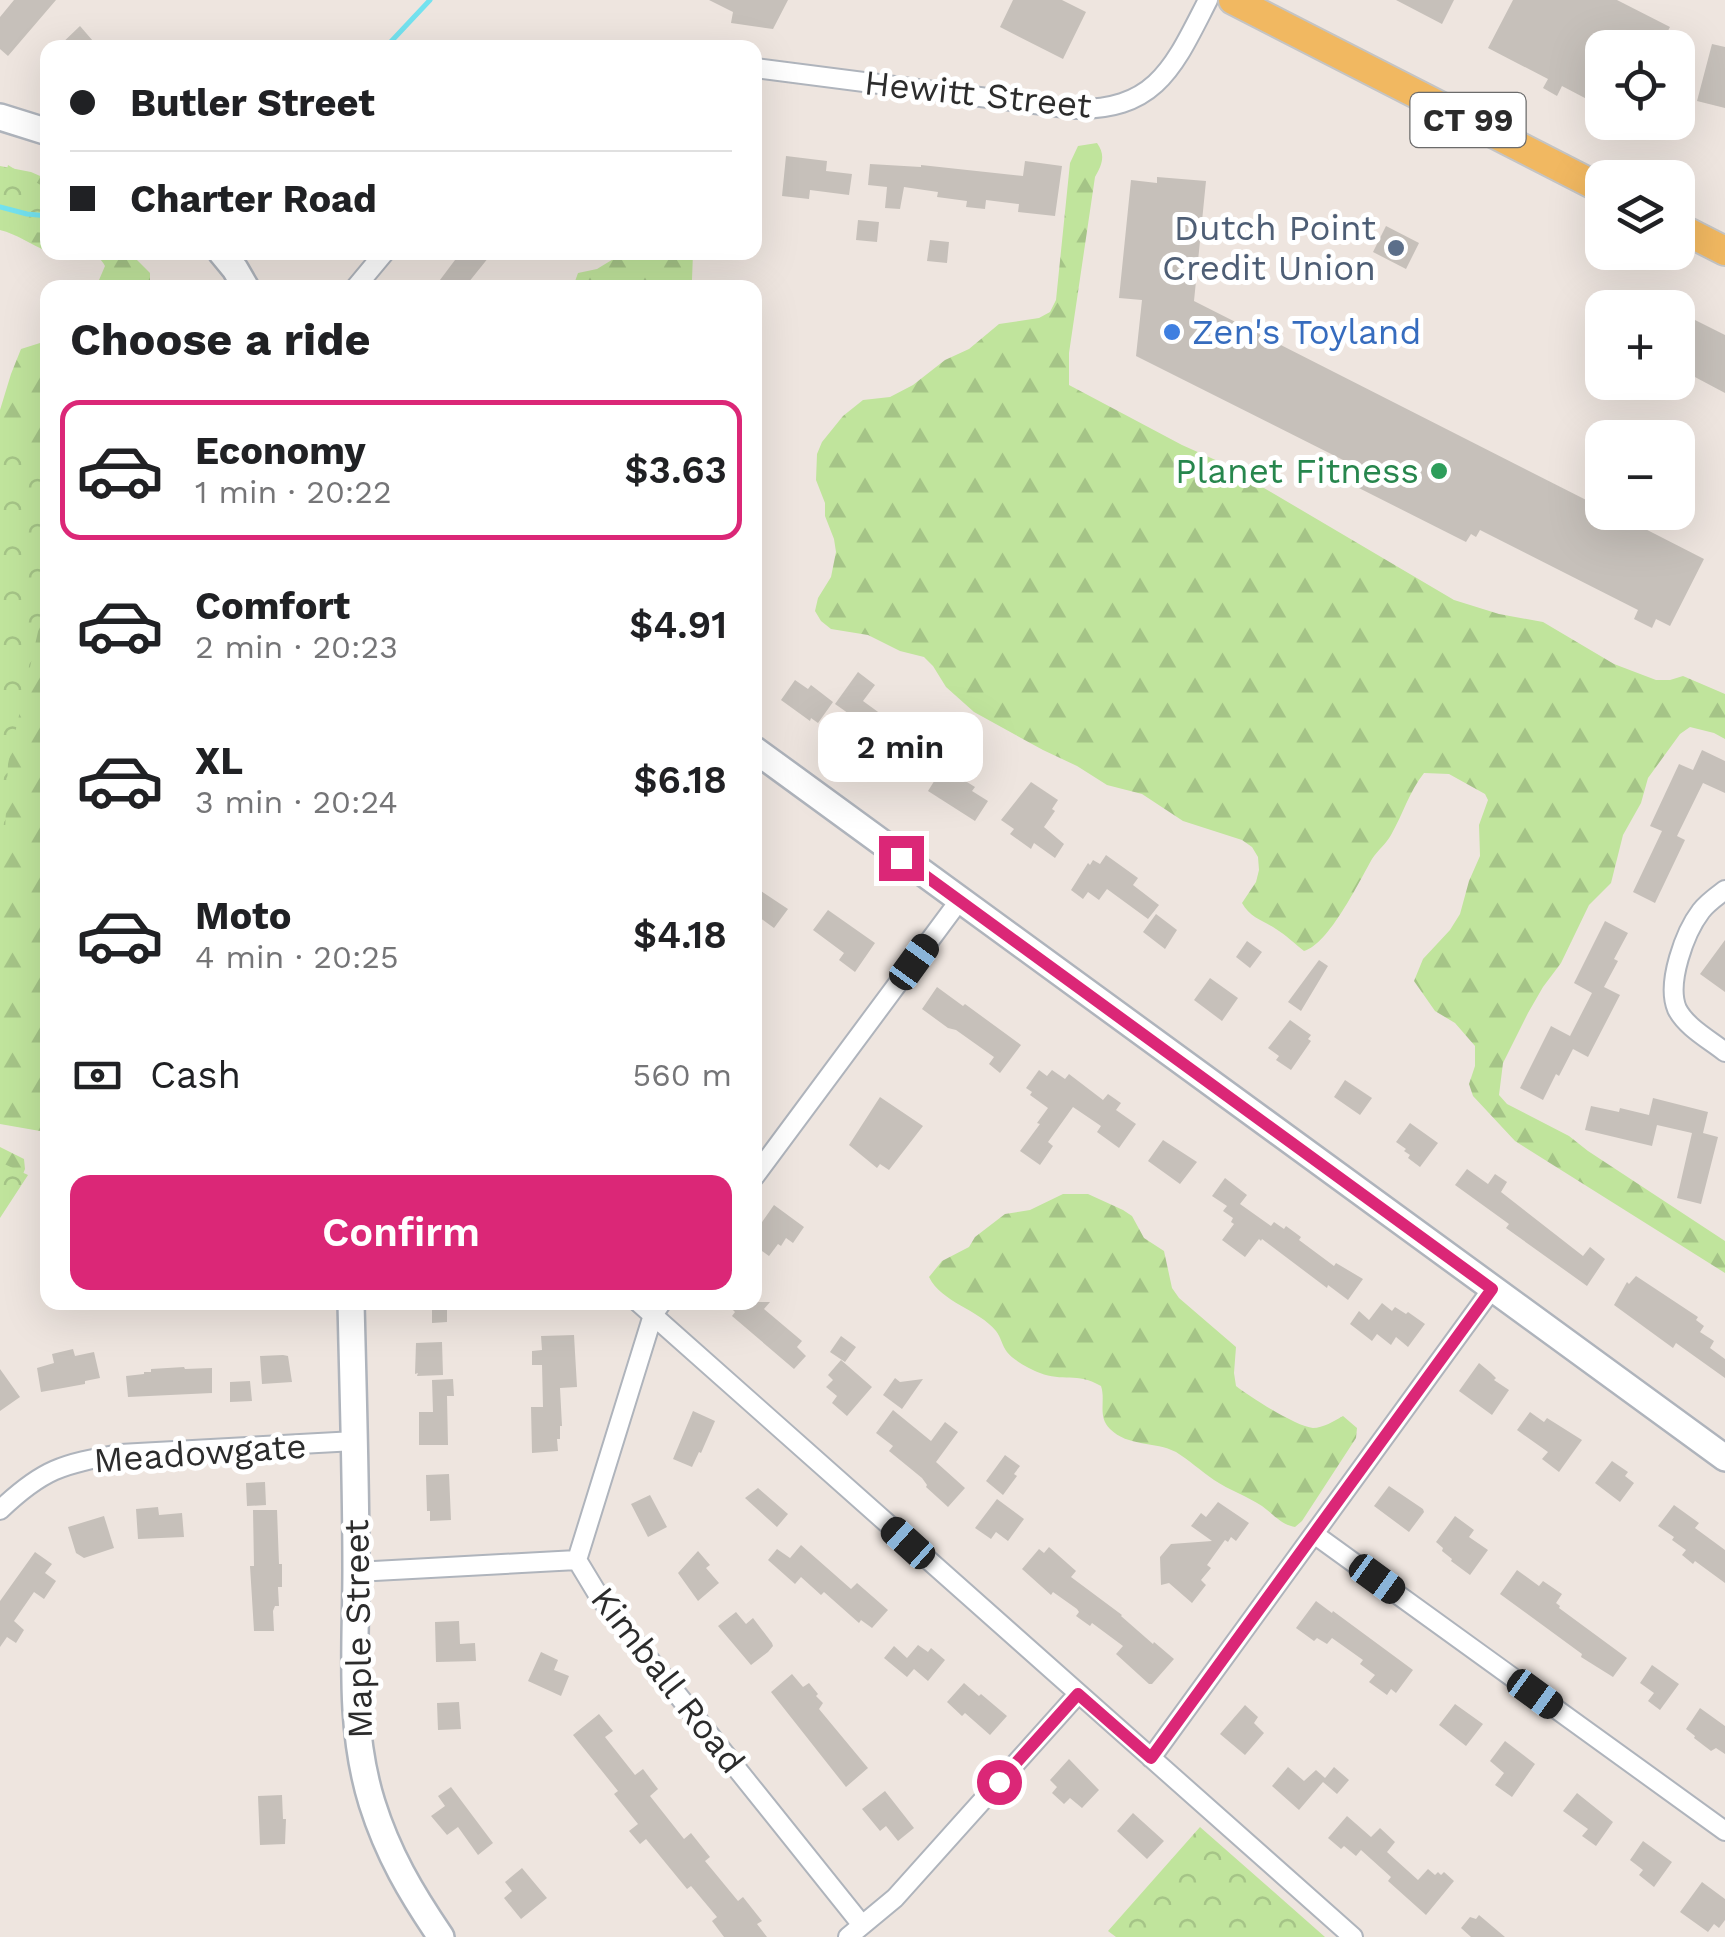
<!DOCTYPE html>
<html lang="en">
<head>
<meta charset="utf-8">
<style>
  :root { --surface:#fff; --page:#f6f6f6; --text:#202124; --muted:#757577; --line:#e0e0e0; --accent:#db2777 }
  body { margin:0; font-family:"Work Sans",sans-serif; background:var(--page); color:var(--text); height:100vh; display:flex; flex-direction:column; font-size:38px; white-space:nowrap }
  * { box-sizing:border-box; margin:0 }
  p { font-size:32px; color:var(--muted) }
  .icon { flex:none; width:55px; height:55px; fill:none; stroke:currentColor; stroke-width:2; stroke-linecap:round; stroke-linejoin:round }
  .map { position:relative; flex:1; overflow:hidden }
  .details { position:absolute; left:40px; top:280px; width:722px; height:1030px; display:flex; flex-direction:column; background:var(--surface); border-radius:20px; box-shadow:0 10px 40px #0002 }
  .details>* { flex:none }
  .top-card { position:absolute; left:40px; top:40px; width:722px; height:220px; border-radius:20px; box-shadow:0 10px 40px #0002; display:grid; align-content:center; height:220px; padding:0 30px; background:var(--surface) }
  .controls { position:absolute; left:1585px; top:30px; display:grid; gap:20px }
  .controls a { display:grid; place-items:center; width:110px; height:110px; border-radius:20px; background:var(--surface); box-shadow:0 10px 40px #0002; font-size:50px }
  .end { position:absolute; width:45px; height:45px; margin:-22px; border:12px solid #db2777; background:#fff; box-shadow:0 0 0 5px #fff }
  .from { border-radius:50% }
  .bubble { position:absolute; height:70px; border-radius:20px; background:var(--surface); box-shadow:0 10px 40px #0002; font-size:32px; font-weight:600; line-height:70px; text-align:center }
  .car { position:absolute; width:30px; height:60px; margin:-30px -15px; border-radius:12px; box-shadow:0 0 8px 2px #0007; background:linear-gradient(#222 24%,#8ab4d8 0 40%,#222 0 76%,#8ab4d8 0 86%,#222 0) }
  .top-card b { display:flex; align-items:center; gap:35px; height:95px; font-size:38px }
  .top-card b+b { border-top:2px solid var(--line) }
  .top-card i { width:25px; height:25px; background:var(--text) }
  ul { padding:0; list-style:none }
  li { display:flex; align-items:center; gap:30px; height:140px; margin:0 20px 15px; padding:0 10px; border:5px solid transparent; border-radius:20px }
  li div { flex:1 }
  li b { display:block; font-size:38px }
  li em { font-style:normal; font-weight:600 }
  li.on { border-color:var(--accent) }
  li>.icon { width:90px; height:90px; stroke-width:1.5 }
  h2 { padding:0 30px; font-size:45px; line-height:120px }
  .pay { display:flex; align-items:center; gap:25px; height:110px; padding:0 30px; font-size:38px }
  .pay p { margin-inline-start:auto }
  .button { display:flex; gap:20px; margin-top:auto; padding:20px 30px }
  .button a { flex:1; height:115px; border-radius:20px; background:var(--accent); color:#fff; font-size:40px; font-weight:600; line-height:115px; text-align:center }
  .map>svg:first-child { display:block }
</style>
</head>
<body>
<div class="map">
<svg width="1725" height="1937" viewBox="0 0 1725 1937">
  <defs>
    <pattern id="forest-firs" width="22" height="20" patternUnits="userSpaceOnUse" patternTransform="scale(2.5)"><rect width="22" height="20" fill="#c0e49c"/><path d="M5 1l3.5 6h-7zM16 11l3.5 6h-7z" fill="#a5c487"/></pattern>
    <pattern id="park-crowns" width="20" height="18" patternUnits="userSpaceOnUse" patternTransform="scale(2.5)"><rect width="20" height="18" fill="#c0e49c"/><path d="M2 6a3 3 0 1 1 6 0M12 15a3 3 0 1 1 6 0" fill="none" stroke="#a5c487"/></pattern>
  </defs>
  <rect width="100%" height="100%" fill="#eee5df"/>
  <path fill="url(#forest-firs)" d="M1097,143c9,12 5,22 -2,34l-26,176v32l113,60 38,17 234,138 45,14 44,8 71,42 42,16h14l13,-4 42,18v45l-11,-6 -24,-6 -10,7 -32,44 -7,25 -18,32 -12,48 -22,22 -28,58 -18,24 -15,26 -25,50 -4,32 8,9 62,32 19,15 137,90v32l-210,-132 -42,-45 -4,-12 6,-18v-20l-20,-23 -20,-12 -21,-30 9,-22 27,-29 10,-16 9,-33 11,-25 -1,-31 9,-25 -3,-6 -36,-20 -25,-1c-15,19 -21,41 -33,62 -5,9 -13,15 -19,24 -13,23 -43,85 -68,92 -9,-7 -18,-16 -28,-22 -13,-9 -26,-11 -34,-26l14,-21 3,-12 -1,-13 -6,-10 -10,-7 -59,-19 -41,-27 -35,-9 -30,-19 -34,-16 -69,-38 -28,-25 -13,-21 -9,-9 -24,-6 -32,-16 -37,-6 -10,-8 -6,-10 3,-13 13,-21 5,-25 -2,-13 -9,-23v-13l-9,-23 1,-26 5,-12 21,-26 20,-16 27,-3 23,-12 32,-25 24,-11 30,-25 40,-6 11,-6 6,-12 14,-137 8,-17z
    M0,166l31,6 16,7v72c-16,-6 -30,-17 -47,-21z
    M53,253h77l20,20v14h-54l9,-21c-10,-20 -32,-9 -52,-13z
    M693,253l-1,27 3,7h-122l5,-14 19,-4 18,-11 1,-5z
    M47,334l1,794 -8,3 -40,-7v-714l11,-36 10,-25 19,-6z
    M0,1147l24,12 1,10 -4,10 -21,30z
    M1063,1194h25l35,16 9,6 12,22 20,13 8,37 7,10 57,49 -2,26 2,13c14,11 61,41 77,42 10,0 21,-7 30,-12l14,12 -1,10 -54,83 -7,6c-13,-2 -22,-13 -33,-21 -15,-10 -33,-16 -48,-26 -13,-9 -25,-20 -38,-28 -21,-11 -48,-5 -66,-23 -13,-13 -4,-28 -9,-43 -24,-14 -39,-4 -61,-13 -10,-4 -26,-12 -33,-21 -5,-6 -6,-15 -11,-21 -18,-22 -54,-28 -67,-54l13,-16 27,-14 6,-10 30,-23 25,-4z"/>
  <path fill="url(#park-crowns)" d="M8,165l39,24v44l-47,-3v-33z
    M0,440l48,11 -1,141 -39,172 -8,181z
    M0,1162l28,13 -28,43z
    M1200,1827l125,110h-209l-8,-6z"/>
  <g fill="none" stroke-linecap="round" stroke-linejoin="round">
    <path stroke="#73e2ef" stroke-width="5" d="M385,48l45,-48
      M0,207l27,7 21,2"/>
  </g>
  <path fill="#c6c0ba" d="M14,0h42l-48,56 -8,-7v-32z
    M709,0h79l-15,29 -42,-6 2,-11z
    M1013,0h49l24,12 -23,47 -63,-32z
    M1396,0h58l-12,24z
    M1513,0h104l53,27 -11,21h-57v59l-40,-21 -5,10 -14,-8 5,-9 -60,-31z
    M80,26l19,22h-42z
    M1712,44l13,3v61l-28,-7z
    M786,156l41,5 -1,10 26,3 -3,21 -39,-5 -1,9 -27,-3z
    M1025,161l37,5 -7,50 -37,-4 1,-8 -33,-4 -1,9 -19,-2 1,-6 -30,-4 1,-5 -34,-5 -4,22 -15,-1 2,-21 -19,-2 2,-21 51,3v-2l102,11z
    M1157,177l49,4 -12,120 408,207v4h10l92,47 -34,67 -14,-7 -4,9 -18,-9 4,-9 -158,-80 -4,7 -5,-3 -5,8 -125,-63 8,-16 -213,-107 6,-56 -23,-2 12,-118 26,3z
    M858,220l21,2 -2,20 -21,-2z
    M1386,226l33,17 -13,26 -33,-17z
    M930,240l19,2 -2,21 -20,-2z
    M461,252h32l-29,36h-30z
    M1691,318l34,17v58l-47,-25v-24z
    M858,672l17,13 -12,16 33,24 7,-8 13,10 -32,44 -16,-12 4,-5 -18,-14 11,-15 -30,-21z
    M795,680l13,9 3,-4 22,17 -15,21 -7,-5 -1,3 -29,-21z
    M1702,750l23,11v32l-22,-10 -26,53 8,4 -30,63 -22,-11 29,-61 -12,-5 29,-62 14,6z
    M943,767l32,20 -3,4 16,10 -13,20 -47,-30z
    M1031,782l27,18 -6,9 3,2 -11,16 20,17 -9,14 -21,-15 -3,6 -21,-15 4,-5 -13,-9z
    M1106,855l32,23 -5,7 26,20 -11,14 -41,-30 -8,11 -11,-8 -5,7 -12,-9 17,-27 2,2 3,-5 7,4z
    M755,887l33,22 -14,19 -19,-14z
    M828,910l47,33 -20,29 -16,-12 5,-7 -31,-23z
    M1156,914l21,16 -12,19 -22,-17z
    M1605,921l23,12 -14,26 4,2 -14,26 16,8 -32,62 -15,-8 -14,27 -3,-2 -13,26 -23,-12 31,-62 19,10 22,-43 -18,-10z
    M1725,940v52l-25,-18z
    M1247,941l15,11 -12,16 -14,-11z
    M1319,960l9,6 -27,45 -13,-9z
    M1210,978l28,20 -16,23 -28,-21z
    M937,987l26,19 2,-2 56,41 -21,28 -11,-9 5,-7 -38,-27 -8,-2 -26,-19z
    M1290,1020l21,15 -3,4 3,2 -20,29 -15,-10 3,-4 -11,-8z
    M1039,1070l8,6 5,-6 13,9 4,-5 34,26 5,-6 13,9 -5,7 20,14 -17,24 -22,-16 4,-6 -28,-19 -25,35 5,4 -13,19 -20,-14 20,-27 -3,-1 11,-15 -18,-13 2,-3 -6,-4z
    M1345,1080l27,18 -12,17 -26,-18z
    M880,1097l43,29 -34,44 -9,-6 -3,4 -28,-23z
    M1653,1098l55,14 -5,21 15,4 -17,67 -24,-6 15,-65 -35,-8 -5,21 -67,-16 6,-24 28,6 1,-4 29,7z
    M1410,1123l28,20 -18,24 -12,-9 2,-3 -6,-4 2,-2 -10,-7z
    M1163,1140l34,22 -17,22 -32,-23z
    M1467,1169l21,15 7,-10 12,8 -6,10 82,64 7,-9 15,12 -18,27 -81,-58 3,-4 -54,-39z
    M1225,1178l22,17 -7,9 31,22 3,-4 10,7 2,-3 15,11 -2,3 35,26 2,-3 27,16 -15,21 -20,-15 -1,3 -65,-49 -1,2 -2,-2 -14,18 -23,-17 12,-16 -3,-2 2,-4 -10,-7 4,-5 -15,-10z
    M774,1205l30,22 -11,16 -7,-5 -5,8 -3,-2 -9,12 -14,-10v-14z
    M1636,1276l62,41 -2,3 8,6 -4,6 14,9 -4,7 15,11v19l-49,-35 -3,5 -59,-43 13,-23 2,2z
    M432,1302h15v20l-15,1z
    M725,1302h45l-6,7 38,32 -5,6 9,9 -12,13 -62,-53 3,-4z
    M1382,1303l10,8 3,-4 11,7 2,-2 17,12 -17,23 -12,-10 -5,8 -14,-11 -5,7 -22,-17 9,-13 10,9z
    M574,1335l3,52 -17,1 2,38h-2v13h-3l1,12 -26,2 -1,-46h12l-1,-42h-10v-14l10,-1 -1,-14z
    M841,1336l15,11 -11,15 -15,-10z
    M442,1342l1,33 -26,1 1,-3 -3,1 1,-31z
    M73,1349l2,7 19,-4 6,26 -15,3v3l-44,8 -4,-24 17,-5 -2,-9z
    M283,1355l5,1 4,26 -30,2 -2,-28z
    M841,1360l31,27 -25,29 -15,-13 5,-7 -11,-9 7,-7 -5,-5z
    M1479,1363l12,10 5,5 -2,2 15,10 -17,25 -33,-24z
    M184,1367l1,2 27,-1v25l-84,4 -2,-21 18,-2v-2h7v-3z
    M0,1369l20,28 -20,14z
    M895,1378l5,4 23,-3 -21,30 -19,-14z
    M453,1379l1,17h-7l1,49h-29v-33h14l-1,-32z
    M250,1381l2,20 -22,1v-20z
    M893,1410l38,31 14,-19 13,10 -22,30 29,26 -17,19 -22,-20 1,-2 -5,-7 -33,-27 4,-5 -17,-13z
    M693,1411l22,10 -14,32 -2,-1 -7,15 -19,-8z
    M1530,1412l14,10 3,-4 35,22 -23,32 -17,-13 6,-7 -31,-22z
    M1005,1455l15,11 -6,8 3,2 -14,19 -17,-14z
    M1612,1461l16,11 -3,4 9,7 -14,19 -25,-19z
    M449,1474l2,46 -21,1v-10h-3l-1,-36z
    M265,1482l1,23 -19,1 -1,-23z
    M1389,1486l34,23 1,3 -15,20 -35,-26z
    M758,1488l30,26 -11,13 -32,-29z
    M650,1495l17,32 -19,10 -17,-33z
    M997,1499l27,20 -16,22 -12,-9 -5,7 -16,-11z
    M1218,1502l31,21 -13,18 -5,-4 -3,5 -3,-2 -18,25 4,3 -10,12 5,5 -14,18 -23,-20 -8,2 -1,-28 11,-13 41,-3 -21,-15 10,-13 5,4z
    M1674,1505l25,18 -4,5 30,22v33l-30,-22 -2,3 -11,-9 4,-5 -14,-10 2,-3 -16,-11z
    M158,1507l1,8 23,-2 2,24 -46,2 -2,-30z
    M253,1510h24l2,54h3v23h-4l1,19h-4l-2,5 1,20h-20l-4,-65h4z
    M104,1516l10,32 -30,10 -8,-5 -8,-26z
    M1455,1516l19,14 -5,7 19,13 -18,25 -19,-14 1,-2 -10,-8 1,-3 -7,-6z
    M801,1545l50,44 6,-6 31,27 -16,18 -11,-8 -2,3 -35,-31 -3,3 -20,-18 -6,7 -27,-24 9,-11 13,9z
    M1049,1547l27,24 -5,6 51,38 -1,1 32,28 1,-2 20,17 -22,25h-3l-33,-30 7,-8 -31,-23 -2,3 -14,-10 3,-4 -2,-3 -24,-17 -2,3 -29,-26 17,-20 5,4z
    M698,1551l12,14 -4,3 13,15 -21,18 -20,-28z
    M35,1552l17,12 -7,9 11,8 -12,18 -10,-7 -20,29 10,9 -8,13 -9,-6 -7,10v-46z
    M1517,1570l22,16 4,-5 19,13 -6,9 4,3 -1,2 68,50 -14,19 -32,-20 1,-3 -82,-60z
    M1316,1601l16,12 1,-2 80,59 -17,23 -5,-4 -4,6 -18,-13 6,-7 -15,-11 3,-4 -31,-22 -5,6 -10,-6 -3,3 -18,-13z
    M736,1612l10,12 7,-6 19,25 1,3 -5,6 -17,13 -33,-39z
    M459,1621l1,23 15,-1 1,18 -40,1 -1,-40z
    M918,1645l10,7 3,-4 14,12 -17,21 -14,-12 -7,8 -23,-19 10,-12 13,12z
    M541,1652l17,8 -4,10 15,6 -8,20 -33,-15z
    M1652,1665l27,19 -19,26 -12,-9 6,-8 -14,-10z
    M792,1674l11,13 6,-4 9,11 -2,2 7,7 -4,6 49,59 -22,19 -75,-95z
    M964,1683l15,13 2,-2 26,22 -17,19 -25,-22 -3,3 -15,-14z
    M459,1702l2,27 -23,1 -1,-27z
    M1455,1704l28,20 -17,22 -27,-21z
    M1245,1705l13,12 -4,6 10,10 -19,22 -25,-21z
    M1700,1708l25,18v28l-9,-6 -5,3 -17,-13 1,-2 -9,-7z
    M599,1714l14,17 -8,6 30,38 8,-6 15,20 -8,7 34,43 7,-6 19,24 -5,4 33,40 5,-4 19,24 -5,3 10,13h-43l-12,-16 5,-4 -26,-31 -4,3 -41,-50 -6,5 -11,-13 9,-7 -24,-30 4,-3 -45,-56z
    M1505,1741l30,23 -23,33 -17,-12 9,-12 -14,-12z
    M1069,1759l30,31 -17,18 -12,-10 -6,6 -12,-11 5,-6 -7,-7z
    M1288,1767l16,14 12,-11 9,8 9,-11 15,13 -12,14 -14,-12 -24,28 -27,-24z
    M451,1787l42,56 -15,12 -20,-28 -11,8 -16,-19 14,-10 -7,-10z
    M885,1791l29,37 -16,13 -12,-15 -6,5 -18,-22z
    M1577,1793l36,29 -17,24 -14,-10 6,-7 -25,-18z
    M282,1795l1,24h3l-1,25 -25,1 -2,-49z
    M1133,1813l31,28 -17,18 -30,-28z
    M1347,1816l24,21 9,-9 15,14 -8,10 31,28 10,-11 7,6 3,-3 3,3 3,-3 10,9 -28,34 -38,-34 3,-4 -30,-27 -5,6 -12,-10 -3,3 -13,-11z
    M1643,1841l29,21 -18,25 -15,-12 4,-5 -13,-10z
    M522,1868l25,30 -26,21 -17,-21 8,-7 -7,-9z
    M1702,1882l23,17v21l-6,8 -5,-4 -6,8 -28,-20z
    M1479,1915l26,22h-34l-10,-9 9,-11 6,2z"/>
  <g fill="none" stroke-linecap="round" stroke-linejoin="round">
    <g stroke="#afb4bc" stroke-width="22">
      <path id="street" d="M755,68l318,41c84,2 101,-43 135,-109
        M355,288l30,-36
        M1725,890c-8,6 -18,13 -24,21 -16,21 -35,72 -24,98 9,18 33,31 48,43
        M755,1176l204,-275
        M638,1302l715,635
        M0,1510c43,-41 62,-46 120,-56l235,-13
        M1314,1534l411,297
        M577,1560l23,38 262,327
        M577,1560l76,-245 9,-13
        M356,1572l221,-12
        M1151,1758l341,-469
        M848,1937l47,-39 183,-204"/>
    </g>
    <g stroke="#afb4bc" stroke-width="30">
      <path id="secondary" d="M0,117l48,15
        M221,252l14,17 11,19
        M755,750l970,708
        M351,1302c2,89 5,178 5,267 0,78 -8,157 16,234 16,51 39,90 69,134"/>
    </g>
    <g stroke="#c4c4c4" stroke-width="32">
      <path id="primary" d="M1233,0l369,189
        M1678,227l47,24"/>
    </g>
    <use href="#street" stroke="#fff" stroke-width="18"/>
    <use href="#secondary" stroke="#fff" stroke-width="25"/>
    <use href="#primary" stroke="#f1b861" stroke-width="28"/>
  </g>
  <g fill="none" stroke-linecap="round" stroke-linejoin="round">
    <path stroke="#db2777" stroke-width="12" d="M901,858l591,431 -341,469 -73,-64 -79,88"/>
  </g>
  <circle fill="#5c6f8a" stroke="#fff" stroke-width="4" cx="1396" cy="248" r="10"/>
  <circle fill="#3f7fe0" stroke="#fff" stroke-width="4" cx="1172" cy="332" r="10"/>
  <circle fill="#2e9e5b" stroke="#fff" stroke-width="4" cx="1439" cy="471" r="10"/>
  <g text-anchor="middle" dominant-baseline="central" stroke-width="10" stroke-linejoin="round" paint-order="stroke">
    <rect fill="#fff" stroke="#6b6b6b" stroke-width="2.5" x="1410.5" y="93" width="115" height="54" rx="8"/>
    <g font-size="32" font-weight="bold" fill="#2c2c2c">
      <text x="1468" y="120">CT 99</text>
    </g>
    <g font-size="35" fill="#2c2c2c" stroke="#fff">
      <text transform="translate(978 94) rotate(6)">Hewitt Street</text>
      <text transform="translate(200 1453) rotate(-4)">Meadowgate</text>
      <text transform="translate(358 1629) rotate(-91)">Maple Street</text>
      <text transform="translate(668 1680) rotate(52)">Kimball Road</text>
    </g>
    <g font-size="35" fill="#4e5e75" stroke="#fff" text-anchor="end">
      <text x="1376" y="228">Dutch Point<tspan x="1376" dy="40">Credit Union</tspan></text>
    </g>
    <g font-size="35" fill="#366cbe" stroke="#fff" text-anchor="start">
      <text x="1192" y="332">Zen's Toyland</text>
    </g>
    <g font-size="35" fill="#27864d" stroke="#fff" text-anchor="end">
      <text x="1419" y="471">Planet Fitness</text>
    </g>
  </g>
</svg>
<div class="controls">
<a><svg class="icon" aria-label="locate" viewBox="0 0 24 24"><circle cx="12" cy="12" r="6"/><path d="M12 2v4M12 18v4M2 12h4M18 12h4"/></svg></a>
<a><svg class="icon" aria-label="layers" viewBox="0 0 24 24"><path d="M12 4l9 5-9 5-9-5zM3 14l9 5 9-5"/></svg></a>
<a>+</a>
<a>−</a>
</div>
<i class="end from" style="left:999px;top:1782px"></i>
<i class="end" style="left:901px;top:858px"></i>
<div class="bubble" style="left:818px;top:712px;width:165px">2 min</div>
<i class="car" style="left:914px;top:962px;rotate:36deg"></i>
<i class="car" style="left:908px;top:1543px;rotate:312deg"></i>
<i class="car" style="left:1377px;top:1579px;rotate:126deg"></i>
<i class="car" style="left:1535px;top:1694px;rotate:126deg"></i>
<div class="top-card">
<b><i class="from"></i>Butler Street</b>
<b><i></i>Charter Road</b>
</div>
<section class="details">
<h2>Choose a ride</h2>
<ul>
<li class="on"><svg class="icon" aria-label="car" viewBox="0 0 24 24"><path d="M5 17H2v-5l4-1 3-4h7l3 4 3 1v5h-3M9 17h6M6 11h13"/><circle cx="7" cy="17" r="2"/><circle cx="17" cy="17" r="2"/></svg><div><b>Economy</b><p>1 min · 20:22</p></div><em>$3.63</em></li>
<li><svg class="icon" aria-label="car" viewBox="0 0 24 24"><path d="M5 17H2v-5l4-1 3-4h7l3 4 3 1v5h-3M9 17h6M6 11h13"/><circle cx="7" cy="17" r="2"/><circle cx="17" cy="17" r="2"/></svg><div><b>Comfort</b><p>2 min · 20:23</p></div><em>$4.91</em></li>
<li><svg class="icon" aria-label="car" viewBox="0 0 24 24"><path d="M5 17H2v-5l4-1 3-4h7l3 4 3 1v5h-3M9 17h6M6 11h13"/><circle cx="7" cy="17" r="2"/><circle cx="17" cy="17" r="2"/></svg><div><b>XL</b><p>3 min · 20:24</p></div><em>$6.18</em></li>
<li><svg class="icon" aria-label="car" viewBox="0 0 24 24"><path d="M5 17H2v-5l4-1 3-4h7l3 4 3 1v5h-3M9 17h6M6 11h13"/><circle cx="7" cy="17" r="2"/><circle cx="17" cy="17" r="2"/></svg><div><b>Moto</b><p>4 min · 20:25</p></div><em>$4.18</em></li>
</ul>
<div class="pay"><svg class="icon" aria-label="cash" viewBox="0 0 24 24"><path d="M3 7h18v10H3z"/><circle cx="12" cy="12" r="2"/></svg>Cash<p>560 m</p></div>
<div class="button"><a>Confirm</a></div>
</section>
</div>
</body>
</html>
